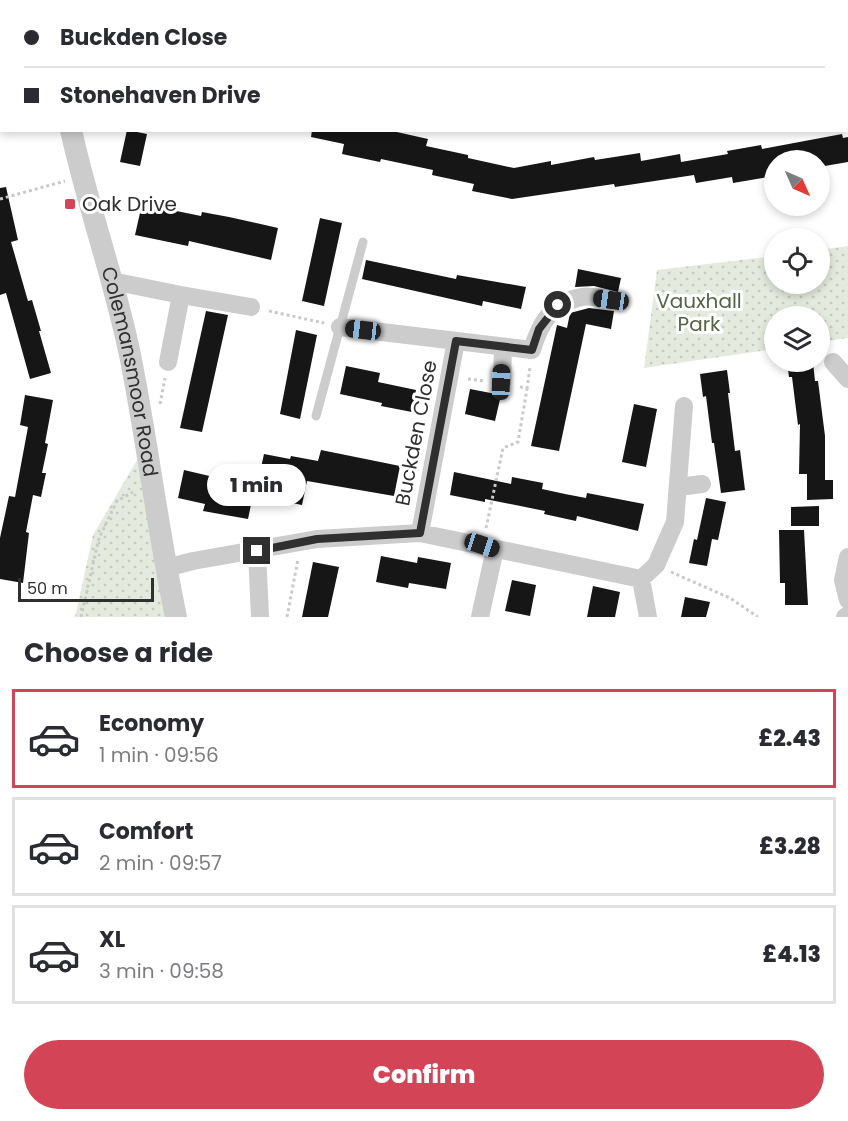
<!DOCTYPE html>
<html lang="en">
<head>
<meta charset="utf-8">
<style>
  :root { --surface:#fff; --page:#f7f7f7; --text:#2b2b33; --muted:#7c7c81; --line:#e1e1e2; --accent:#d34457 }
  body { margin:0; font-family:Poppins,sans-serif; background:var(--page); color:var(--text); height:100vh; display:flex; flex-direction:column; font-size:22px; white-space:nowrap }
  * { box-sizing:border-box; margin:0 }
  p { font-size:20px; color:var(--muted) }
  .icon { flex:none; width:33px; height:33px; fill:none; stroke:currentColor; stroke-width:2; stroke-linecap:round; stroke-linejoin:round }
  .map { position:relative; height:617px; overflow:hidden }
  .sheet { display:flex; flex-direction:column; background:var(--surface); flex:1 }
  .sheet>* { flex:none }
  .banner { position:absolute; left:0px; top:0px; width:849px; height:132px; box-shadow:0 3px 9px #0003; display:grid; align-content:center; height:132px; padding:0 24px; background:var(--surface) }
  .needle { width:39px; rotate:135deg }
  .tools { position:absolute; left:764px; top:150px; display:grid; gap:12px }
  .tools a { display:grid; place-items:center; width:66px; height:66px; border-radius:50%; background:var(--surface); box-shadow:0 3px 9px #0003; font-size:30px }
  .scale { position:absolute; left:18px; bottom:15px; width:136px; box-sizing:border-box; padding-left:6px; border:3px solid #2f2f2f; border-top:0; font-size:16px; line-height:21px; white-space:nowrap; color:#2f2f2f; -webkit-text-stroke:4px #fff; paint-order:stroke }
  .end { position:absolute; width:27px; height:27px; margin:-14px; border:8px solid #2f2f2f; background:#fff; box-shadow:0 0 0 3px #fff }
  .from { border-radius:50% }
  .bubble { position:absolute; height:42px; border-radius:21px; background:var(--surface); box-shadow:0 3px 9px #0003; font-size:20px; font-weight:800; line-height:42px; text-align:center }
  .car { position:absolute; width:18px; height:36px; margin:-18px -9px; border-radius:8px; box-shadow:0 0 4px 2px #0007; background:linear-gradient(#222 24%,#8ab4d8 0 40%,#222 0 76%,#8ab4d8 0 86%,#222 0) }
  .banner b { display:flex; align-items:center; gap:21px; height:57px; font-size:22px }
  .banner b+b { border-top:2px solid var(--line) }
  .banner i { width:15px; height:15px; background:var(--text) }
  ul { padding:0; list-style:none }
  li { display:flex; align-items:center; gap:18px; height:99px; margin:0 12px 9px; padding:0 12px; border:3px solid var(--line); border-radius:0px }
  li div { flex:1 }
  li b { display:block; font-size:22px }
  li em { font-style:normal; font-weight:800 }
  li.active { border-color:var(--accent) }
  li>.icon { width:54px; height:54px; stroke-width:1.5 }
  h2 { padding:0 24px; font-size:27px; line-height:72px }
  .cta { display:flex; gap:12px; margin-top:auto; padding:12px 24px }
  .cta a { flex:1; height:69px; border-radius:36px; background:var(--accent); color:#fff; font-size:24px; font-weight:800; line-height:69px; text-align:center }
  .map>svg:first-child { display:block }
</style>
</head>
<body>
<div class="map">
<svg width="848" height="617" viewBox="0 0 848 617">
  <defs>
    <pattern id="park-dots" width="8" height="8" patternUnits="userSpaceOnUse" patternTransform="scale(1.5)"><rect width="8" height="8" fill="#e5eade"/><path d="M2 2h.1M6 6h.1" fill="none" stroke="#c5c9bf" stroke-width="1.8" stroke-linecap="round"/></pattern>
  </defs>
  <rect width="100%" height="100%" fill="#fff"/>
  <path fill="url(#park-dots)" d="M848,246v92l-29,4v-26h-45v33l-130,19 13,-98 117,-14v28h45v-34z
    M137,460l8,26 24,131h-94l18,-82z"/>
  <path fill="#161616" d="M127,130l20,4 -7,32 -20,-4z
    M312,130h76l40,9 -2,7 42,9v3l46,10 37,-7v4l43,-8 1,3 45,-7 1,8 39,-7 1,8 47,-8 -1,-3 34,-6 1,4 80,-15 1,4 5,-1v25l-29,5v-7h-45v16l-41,7 -1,-6 -36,6 -2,-8 -79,12 -1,-3 -102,15 -40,-8 2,-7 -42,-9 1,-5 -52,-11 -1,3 -38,-8 2,-10 -33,-7z
    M6,187l12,53 -7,2 17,59 4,-1 9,31h-2l12,42 -21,6 -24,-86 -6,2v-107z
    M142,204l59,12 1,-4 27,5 49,11 -7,32 -82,-19 -1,5 -53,-11z
    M320,218l22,5 -18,83 -22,-5z
    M366,260l90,19 1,-4 69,12 -5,22 -38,-8 -1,5 -120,-27z
    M578,269l43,9 -3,14 -24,-6 -19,1z
    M589,308l25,3 -3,18 -25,-5 -27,127 -28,-5 26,-121 10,3 3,-15z
    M206,311l22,4 -26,117 -22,-4z
    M296,330l21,5 -17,84 -20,-5z
    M787,362h26l2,19h3l7,55v44h8v19l-26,1v-26h-8l1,-50 -2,1 -6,-48h-3z
    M346,366l34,7 -2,9 38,8 -4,22 -31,-6 1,-3 -42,-9z
    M727,370l3,23h-2l7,58 5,-1 5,40 -24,3 -7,-50h-2l-6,-47 -3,1 -3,-23z
    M470,389l31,6 -6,26 -30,-7z
    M25,395l28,5 -8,43 3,1 -6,29h4l-5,24 -8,-2 -7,37 3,1 -6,50 -23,-4v-41l9,-42 6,1 13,-70 -8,-2z
    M634,404l23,5 -11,58 -24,-5z
    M321,450l79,16 -6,30 -87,-15 -5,24 -49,-10 -5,24 -45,-8 2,-7 -27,-6 6,-28 51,12 1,-5 22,4 6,-27 26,5 1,-3 27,5z
    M454,472l57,12 1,-7 31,6 -1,6 23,5 21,4 1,-5 57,11 -6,27 -61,-15 -1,5 -32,-7 1,-3 -60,-12v3l-35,-7z
    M706,498l20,4 -8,38 -6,-1 -5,27 -18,-3 5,-24 3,1z
    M819,506v20h-28v-19z
    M779,530h25l4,75h-23v-22h-5z
    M381,556l36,7 1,-6 33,6 -5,26 -37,-6 -1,5 -32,-6z
    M313,562l26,5 -11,50h-26z
    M512,580l24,5 -6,31 -25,-5z
    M593,586l27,6 -5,25h-28z
    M685,597l25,5 -4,15h-25z"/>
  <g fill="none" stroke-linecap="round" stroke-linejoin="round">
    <path stroke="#c9c9c9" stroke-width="3" stroke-dasharray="3 3" stroke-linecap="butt" d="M0,199l65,-18
      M269,311l55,12
      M468,379l17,2
      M527,389l3,-22
      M160,404l5,-26
      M486,528l17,-80 15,-6 9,-53 -9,-3
      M671,572l59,26 28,19
      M81,617l18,-79 18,-37 16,-9
      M287,617l11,-58"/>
    <path stroke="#ccc" stroke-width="9" d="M316,416l47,-174"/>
    <path stroke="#ccc" stroke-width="18" d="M279,2l1,-2
      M543,2v-2
      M112,281l69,14 70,12
      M340,327l192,23c8,-27 20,-48 50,-53 9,-2 20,2 29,3
      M168,362l13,-67
      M833,362l15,17
      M502,382l1,-35
      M679,487l23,-3
      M420,533l36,-192
      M257,551l3,66
      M848,557l-5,23 5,20
      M166,568l27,-7 124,-22 103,-6 221,46 15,-14 19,-43 9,-116
      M641,579l7,38
      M480,617l15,-68
      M845,617l3,-2"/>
    <g stroke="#ccc" stroke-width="22">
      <path d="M56,0v2"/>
      <path id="s1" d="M71,130c17,78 45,153 60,230 17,86 27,172 45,257"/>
    </g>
  </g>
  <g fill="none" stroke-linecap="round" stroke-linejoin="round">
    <path stroke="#2f2f2f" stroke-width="8" d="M257,551l60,-12 103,-6 36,-192 76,9 7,-21 19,-24"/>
  </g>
  <rect fill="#d34457" stroke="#fff" stroke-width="2" x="64" y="198" width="12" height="12" rx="3"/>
  <g text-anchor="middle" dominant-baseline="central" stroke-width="6" stroke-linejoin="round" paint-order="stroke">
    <g font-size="20" fill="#2f2f2f" stroke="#fff" text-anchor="start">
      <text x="82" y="204">Oak Drive</text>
    </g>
    <g font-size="20" fill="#546641" stroke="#fff">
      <text x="699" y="301">Vauxhall<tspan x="699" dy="23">Park</tspan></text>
    </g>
    <g font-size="20" fill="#2f2f2f" stroke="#fff">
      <text stroke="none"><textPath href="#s1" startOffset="249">Colemansmoor Road</textPath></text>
      <text transform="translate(416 433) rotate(-79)">Buckden Close</text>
    </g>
  </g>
</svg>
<div class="tools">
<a><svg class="needle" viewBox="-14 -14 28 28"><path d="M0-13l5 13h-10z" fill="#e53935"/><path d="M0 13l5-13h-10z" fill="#7c7c81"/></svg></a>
<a><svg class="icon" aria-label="locate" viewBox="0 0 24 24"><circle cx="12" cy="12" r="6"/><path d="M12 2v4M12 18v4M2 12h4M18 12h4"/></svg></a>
<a><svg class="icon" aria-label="layers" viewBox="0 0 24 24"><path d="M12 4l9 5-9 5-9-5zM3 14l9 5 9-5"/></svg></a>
</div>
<div class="scale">50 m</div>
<i class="end from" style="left:558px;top:305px"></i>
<i class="end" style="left:257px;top:551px"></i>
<div class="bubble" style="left:207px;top:464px;width:99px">1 min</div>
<i class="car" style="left:611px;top:300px;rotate:278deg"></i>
<i class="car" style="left:363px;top:330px;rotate:277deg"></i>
<i class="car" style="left:501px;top:382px;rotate:2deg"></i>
<i class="car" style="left:482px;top:545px;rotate:108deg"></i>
<div class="banner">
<b><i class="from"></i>Buckden Close</b>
<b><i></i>Stonehaven Drive</b>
</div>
</div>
<section class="sheet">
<h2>Choose a ride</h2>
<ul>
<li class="active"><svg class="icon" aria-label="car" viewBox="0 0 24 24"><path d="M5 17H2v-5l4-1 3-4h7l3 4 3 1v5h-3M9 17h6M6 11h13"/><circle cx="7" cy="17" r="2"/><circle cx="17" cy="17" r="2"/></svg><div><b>Economy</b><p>1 min · 09:56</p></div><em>£2.43</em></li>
<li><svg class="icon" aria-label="car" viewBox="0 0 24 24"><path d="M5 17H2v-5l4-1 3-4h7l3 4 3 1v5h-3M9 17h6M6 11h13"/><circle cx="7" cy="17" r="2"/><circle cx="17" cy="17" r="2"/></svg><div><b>Comfort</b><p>2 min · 09:57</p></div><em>£3.28</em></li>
<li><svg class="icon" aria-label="car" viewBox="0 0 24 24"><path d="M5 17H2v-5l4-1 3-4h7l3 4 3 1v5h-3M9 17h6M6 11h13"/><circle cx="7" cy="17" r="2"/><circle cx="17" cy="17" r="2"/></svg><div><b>XL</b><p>3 min · 09:58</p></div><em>£4.13</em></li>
</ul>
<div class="cta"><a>Confirm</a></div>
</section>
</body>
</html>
